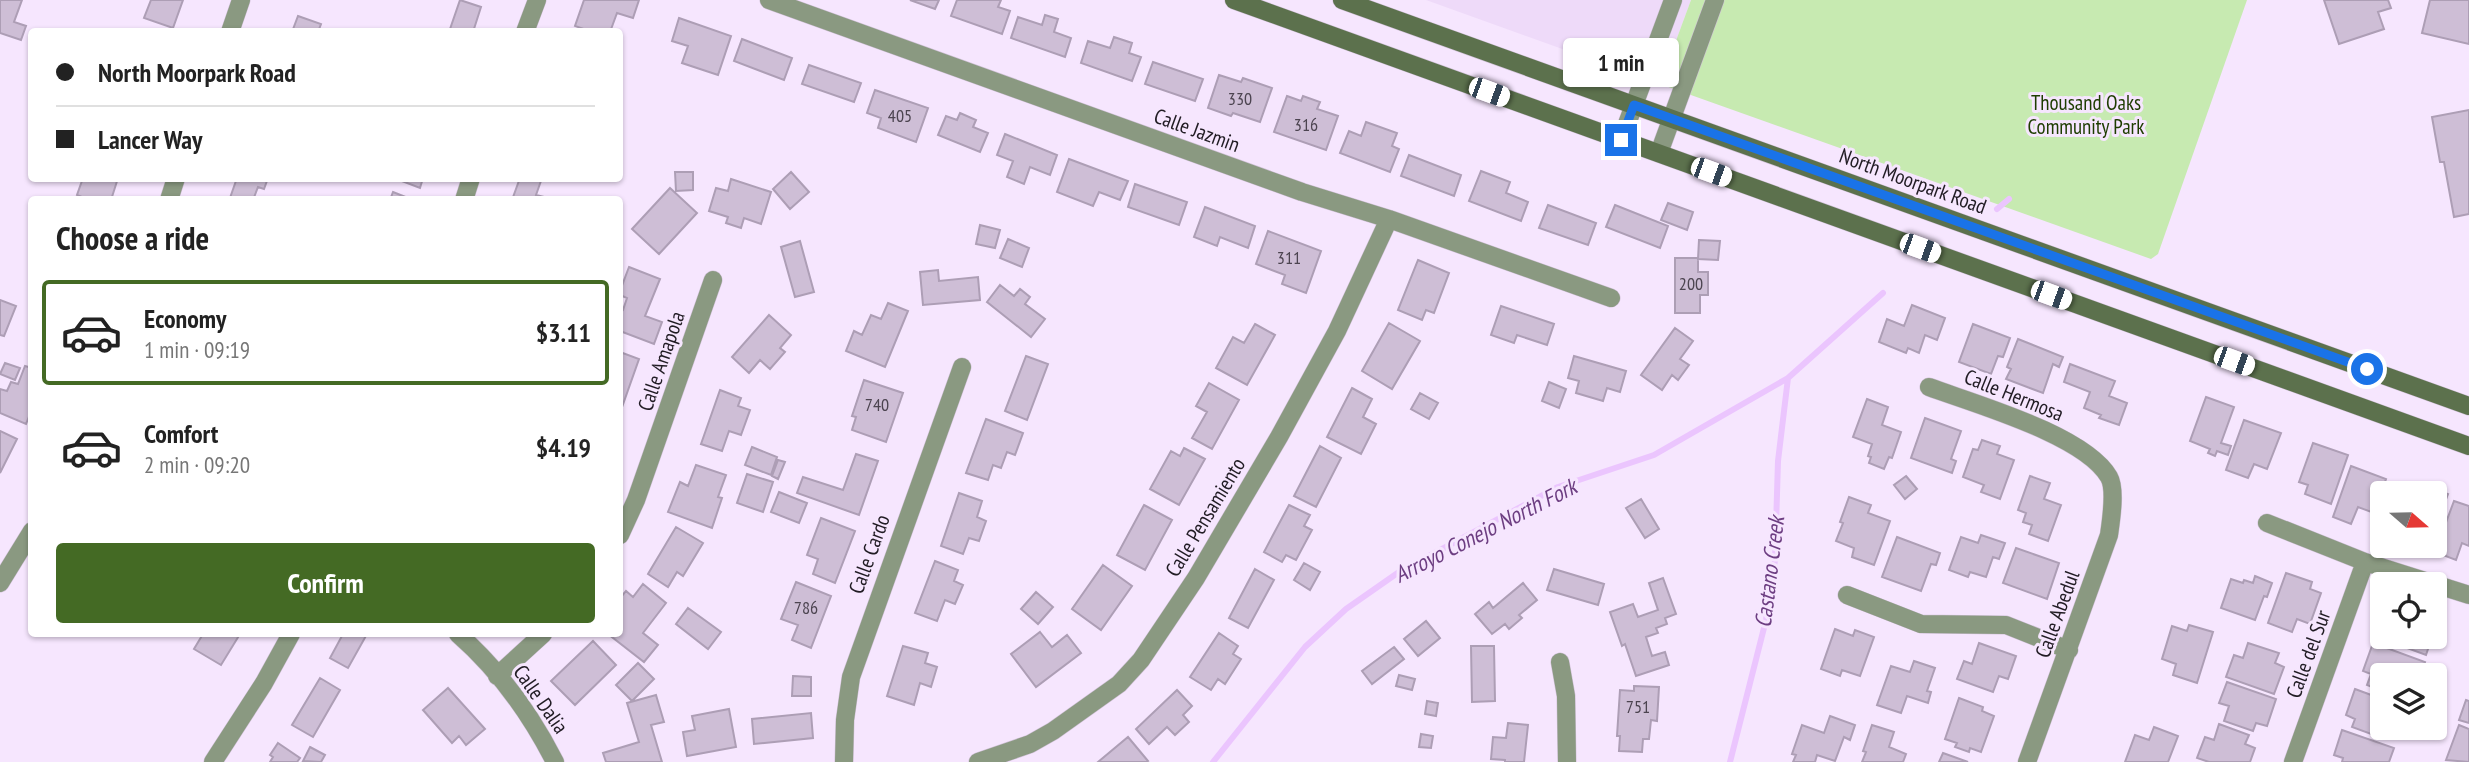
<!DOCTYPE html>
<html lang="en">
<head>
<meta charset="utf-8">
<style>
  :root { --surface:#fff; --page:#f2f2f2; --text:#222; --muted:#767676; --line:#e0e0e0; --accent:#446a24 }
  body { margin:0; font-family:"PT Sans Narrow",sans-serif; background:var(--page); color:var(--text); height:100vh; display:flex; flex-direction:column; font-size:26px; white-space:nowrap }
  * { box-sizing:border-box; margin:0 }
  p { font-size:23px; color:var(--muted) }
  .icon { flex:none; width:38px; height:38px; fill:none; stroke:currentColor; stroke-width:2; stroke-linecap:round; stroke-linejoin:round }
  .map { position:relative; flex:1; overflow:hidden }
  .sheet { position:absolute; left:28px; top:196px; width:595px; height:441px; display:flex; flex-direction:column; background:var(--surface); border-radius:7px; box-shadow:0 2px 5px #0004 }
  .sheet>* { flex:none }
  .top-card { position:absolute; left:28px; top:28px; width:595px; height:154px; border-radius:7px; box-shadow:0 2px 5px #0004; display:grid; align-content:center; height:154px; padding:0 28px; background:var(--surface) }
  .needle { width:46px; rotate:110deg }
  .fabs { position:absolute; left:2370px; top:481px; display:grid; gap:14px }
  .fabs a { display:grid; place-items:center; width:77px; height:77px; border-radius:7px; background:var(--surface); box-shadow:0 2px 5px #0004; font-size:35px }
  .end { position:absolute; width:32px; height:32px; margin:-16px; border:9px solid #1a73e8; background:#fff; box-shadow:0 0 0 4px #fff }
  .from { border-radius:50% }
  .bubble { position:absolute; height:49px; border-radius:7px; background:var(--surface); box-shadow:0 2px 5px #0004; font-size:23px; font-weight:800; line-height:49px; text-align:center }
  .car { position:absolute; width:21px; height:42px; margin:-21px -10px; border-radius:9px; box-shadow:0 0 5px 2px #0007; background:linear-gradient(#fff 24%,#345 0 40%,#fff 0 76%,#345 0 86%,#fff 0) }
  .top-card b { display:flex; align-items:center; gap:24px; height:66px; font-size:26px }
  .top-card b+b { border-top:2px solid var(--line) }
  .top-card i { width:18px; height:18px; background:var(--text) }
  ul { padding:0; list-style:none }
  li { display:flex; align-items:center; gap:21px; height:105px; margin:0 14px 10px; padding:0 14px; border:4px solid transparent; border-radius:7px }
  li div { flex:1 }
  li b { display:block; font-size:26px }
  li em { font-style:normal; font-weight:800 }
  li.selected { border-color:var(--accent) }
  li>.icon { width:63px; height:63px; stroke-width:1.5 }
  h2 { padding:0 28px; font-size:32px; line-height:84px }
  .action { display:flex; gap:14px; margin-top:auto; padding:14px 28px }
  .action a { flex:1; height:80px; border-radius:7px; background:var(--accent); color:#fff; font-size:28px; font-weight:800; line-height:80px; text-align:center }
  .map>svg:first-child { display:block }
</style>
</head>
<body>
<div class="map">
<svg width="2469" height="762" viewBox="0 0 2469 762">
  <rect width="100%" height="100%" fill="#f6e6fe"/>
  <path fill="#eedaf9" d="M1426,0h265l-31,84z"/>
  <path fill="#c7eab1" d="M1691,0h556l-89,254 -7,5 -491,-175z"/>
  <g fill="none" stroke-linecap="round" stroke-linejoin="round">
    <path stroke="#ebc5fe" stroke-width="6" d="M1997,209l12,-10
      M1213,762l92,-115 41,-38 53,-37 159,-85 96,-32 134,-77 95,-85
      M1730,762l36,-142 9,-60 3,-99 10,-83"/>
  </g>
  <path fill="#cebed6" stroke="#ad9eb5" stroke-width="2" d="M0,0h22l-8,22 12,4 -5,14 -21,-7z
    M151,0h32l-10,28 -29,-10z
    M460,0l21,7 -8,25h-24z
    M584,0h55l-6,18 -16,-5 -7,19h-18l-17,-6z
    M910,0h29l-4,9z
    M957,0h44l-3,7 12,4 -8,23 -51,-18z
    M2324,0h64l3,8 -13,4 6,17 -45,15z
    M2430,0h39v44l-47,-11z
    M1045,15l13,4 -4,13 17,6 -6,19 -54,-19 7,-21 24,8z
    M298,16l23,8 -3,8h-26z
    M679,18l52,18 -13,39 -36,-12 6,-17 -16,-5z
    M1114,37l18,6 -3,10 12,4 -9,24 -51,-18 7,-22 22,7z
    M742,39l50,19 -8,22 -50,-19z
    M1153,62l50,17 -8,22 -50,-17z
    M809,65l52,18 -7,19 -52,-18z
    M1219,75l22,7 2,-4 29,10 -12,34 -27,-9 -2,3 -23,-8z
    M875,90l53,18 -12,34 -38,-14 3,-10 -14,-5z
    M1287,96l14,5 2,-5 17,6 -3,7 21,7 -12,34 -52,-18z
    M2469,110v104l-15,3 -10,-55h-4l-8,-45z
    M960,113l16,7 -3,7 15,6 -8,19 -42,-17 8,-19 11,4z
    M1366,122l31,11 -5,13 7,3 -9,23 -50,-19 9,-22 12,5z
    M1005,134l52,21 -7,20 -20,-8 -6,17 -17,-7 6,-16 -16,-6z
    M1409,155l52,20 -7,21 -53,-20z
    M1069,159l59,22 -8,19 -21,-8 -6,14 -36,-14z
    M1481,171l29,11 -4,11 22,9 -7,19 -52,-20z
    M675,172h18v18l-17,1z
    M791,172l18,20 -19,17 -17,-20z
    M83,178h35l-7,22h-22l-12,-5z
    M237,178h31l-4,11 -6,-2 -5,13h-19l-4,-2z
    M394,178h29l-3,10z
    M520,178h22l-6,17 8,2 -1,3h-31z
    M731,179l40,13 -10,32 -17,-6 -3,10 -15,-5 2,-6 -19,-6 7,-23 12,3z
    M1135,184l52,18 -8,23 -51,-18z
    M670,188l27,25 -38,41 -27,-25z
    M393,192l20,8h-23z
    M1668,203l25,9 -6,18 -26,-10z
    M1548,205l48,18 -8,22 -49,-17z
    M1615,205l53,21 -8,22 -54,-21z
    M1205,207l50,19 -7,22 -28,-11 -3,9 -23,-9z
    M980,225l20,5 -5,18 -19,-4z
    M1268,231l53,20 -15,42 -24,-9 3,-9 -29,-11z
    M1008,239l21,9 -7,19 -22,-9z
    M1699,240l21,1 -2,19 -20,-1z
    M800,241l14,51 -19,5 -14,-50z
    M1675,258h23v14h10v23h-8v18h-25z
    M1418,260l31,13 -15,40 -8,-3 -4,10 -24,-10z
    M629,267l31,12 -15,37 17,6 -8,22 -34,-13v-22l3,1 4,-12 -7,-3v-4z
    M938,270l1,11 39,-4 2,23 -57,5 -3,-33z
    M1000,285l14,11 6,-7 10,8 -5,7 20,15 -14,18 -44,-35z
    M0,300l16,6 -12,30 -4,-1z
    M888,303l20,8 -23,56 -39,-16 8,-20 8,4 9,-20 10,4z
    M1912,305l33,13 -8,22 -12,-5 -6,18 -11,-5 -2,5 -27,-11 8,-23 17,7z
    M1501,306l53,18 -7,21 -30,-10 -3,8 -23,-8z
    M769,315l22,20 -11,13 5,4 -15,17 -10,-9 -11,13 -17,-16z
    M1389,323l31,18 -28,48 -30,-18z
    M1255,324l20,11 -28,50 -31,-17 17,-31 11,6z
    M1973,324l37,14 -7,19 -5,-1 -7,18 -32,-12z
    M1675,328l18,13 -13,18 9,6 -11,15 -6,-5 -10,15 -21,-15z
    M2018,339l45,18 -4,10 -6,-3 -10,29 -37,-14 5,-10 -4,-2z
    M620,352l19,7 -18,51h-1z
    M1026,356l22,8 -21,56 -22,-9z
    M1574,356l52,15 -6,21 -13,-4 -4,13 -27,-8 3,-12 -11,-3z
    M5,363l15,5 -5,12 -15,-6z
    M2070,364l45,17 -6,15 18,7 -8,22 -20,-7 2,-3 -17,-7 6,-16 -26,-10z
    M25,366l7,2v41l-6,15 -26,-11v-24l7,2 4,-9 7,2z
    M864,380l39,13 -17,49 -34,-12 4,-13 -4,-1z
    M1549,382l17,7 -7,19 -17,-7z
    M1209,383l30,17 -27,49 -20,-11 15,-26 -11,-6z
    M1352,388l20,11 -9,18 13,7 -15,30 -34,-17z
    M720,390l21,8 -3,8 12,4 -9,25 -12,-4 -7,20 -21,-7z
    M1420,393l18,10 -9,16 -18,-10z
    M2206,397l28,10 -13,36 10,3 -3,9 -11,-4 -2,5 -7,-3 2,-4 -20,-8z
    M1867,399l21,8 -6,18 19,7 -9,26 -3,-1 -5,12 -15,-6 2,-6 -3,-1 4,-12 -19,-7z
    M1925,418l36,13 -10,28 5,2 -4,12 -41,-15z
    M986,419l37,14 -8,22 -8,-3 -6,16 -8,-3 -5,15 -22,-7z
    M2244,420l37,13 -14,36 -13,-5 -6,14 -22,-8z
    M0,431l17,8 -17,34z
    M1982,440l18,6 -3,8 17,6 -14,39 -19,-7 3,-7 -21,-8 10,-28 5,1z
    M2313,443l35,12 -17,49 -26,-10 3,-9 -9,-3z
    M1320,446l21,12 -25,49 -22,-11z
    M752,447l25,10 -6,18 -26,-10z
    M1184,448l21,11 -26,46 -29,-16 21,-38 9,5z
    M856,454l22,7 -19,54 -62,-22 6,-16 40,13z
    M778,460l7,2 -7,17 -6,-3z
    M696,465l30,10 -8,22 4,1 -10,30 -44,-16 12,-30 8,4z
    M2351,466l35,13 -12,34 -16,-6 -7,17 -18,-7z
    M747,474l26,8 -10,30 -26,-9z
    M1906,476l11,13 -12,10 -11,-14z
    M2030,476l20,7 -6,16 17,6 -13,36 -19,-7 3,-9 -9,-3 3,-9 -8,-3z
    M2427,486l21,8 -14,37v-37h-10z
    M779,492l28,11 -8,20 -28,-11z
    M959,493l23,8 -5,16 9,4 -7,20 -10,-3 -6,16 -22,-8z
    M1849,497l22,8 -3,8 22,8 -16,44 -22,-8 2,-9 -18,-7 7,-18 -3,-1z
    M1641,499l18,30 -14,9 -19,-30z
    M2454,501l15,5v40l-7,-3 -6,17 -21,-8z
    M1144,505l28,15 -27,50 -28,-15z
    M1289,505l21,10 -6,11 8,4 -16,30 -10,-5 -4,7 -18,-10z
    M821,518l34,13 -20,52 -22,-9 5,-15 -11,-4z
    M676,527l27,16 -20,33 -6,-4 -9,15 -20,-13z
    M1981,535l24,8 -6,16 -6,-2 -7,20 -16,-5 -2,5 -19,-7 12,-33 17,6z
    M1897,537l43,16 -4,12 -5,-1 -10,27 -39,-14z
    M2016,548l43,15 -12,36 -44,-16z
    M935,561l23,9 -4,11 9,4 -8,19 -10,-4 -8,21 -22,-8z
    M1304,563l16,9 -10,18 -16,-10z
    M1103,565l29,21 -31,44 -29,-21z
    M1255,569l19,11 -26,48 -19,-10z
    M1554,569l50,15 -6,21 -51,-15z
    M2286,573l26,9 -2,7 11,4 -11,31 -13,-5 -5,13 -24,-9z
    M2255,576l17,7 -5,14 -3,-1 -9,24 -34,-12 10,-29 12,4 1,-3 9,3z
    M1663,578l13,36 -11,4 2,6 -11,4 2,5 -12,4 6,19 13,-4 4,13 -33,11 -11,-32 -3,2 -12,-34 23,-8 5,13 20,-7 -9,-27z
    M796,582l35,14 -20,52 -19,-8 6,-15 -17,-6z
    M1523,583l14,17 -18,15 3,3 -13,11 -4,-5 -13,10 -17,-20 14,-12 4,6z
    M643,584l23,19 -23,30 15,12 -14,17 -36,-28h12v-36l6,-7 7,6z
    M1036,592l17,15 -15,17 -17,-15z
    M688,608l33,24 -13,17 -32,-25z
    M2382,614v23h50l-6,18 -35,-13 -2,4 -17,-6z
    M1426,621l14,17 -22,18 -14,-17z
    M2189,625l24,7 -16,51 -24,-8 3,-11 -14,-5 10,-33 15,5z
    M1835,629l18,7 2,-6 19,7 -14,39 -18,-6 -2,6 -19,-7z
    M1040,632l12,15 15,-12 14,18 -45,34 -25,-33z
    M1219,633l19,13 -5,8 8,5 -16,25 -7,-5 -7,11 -21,-13z
    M203,634h37l-19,31 -27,-16z
    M343,634h24l-19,34 -18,-10z
    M593,641l23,24 -41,40 -24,-24z
    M1979,643l37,13 -8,23 -9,-3 -6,16 -36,-13 7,-18 8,3z
    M2248,643l31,10 -4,10 9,4 -10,27 -48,-17 8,-22 9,3z
    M2373,643l52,19 -5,14h-38v15l-15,-6 4,-11 -8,-3z
    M903,646l25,7 -3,10 12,4 -6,20 -11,-4 -6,22 -27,-9z
    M1471,646h23l1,55 -23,1z
    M1394,647l10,12 -32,25 -10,-13z
    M1914,661l21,7 -8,23 4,1 -3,11 -21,-7 -6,17 -24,-8 14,-39 19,6z
    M638,663l16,16 -22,22 -16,-16z
    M1399,675l16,4 -3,11 -16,-4z
    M793,676l18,1v19h-19z
    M320,678l20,12 -27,47 -21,-12z
    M2227,682l49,17 -9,27 -11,-3 -3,8 -29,-10 5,-15 -10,-3z
    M1634,686l25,1 -2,34 -6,-1 -2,19h-6l-1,13 -23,-1 1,-15h-3l3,-46 14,1z
    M448,688l37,41 -19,16 -7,-9 -7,7 -29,-33z
    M2355,689l27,10v29h3l-3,10 -30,-11 3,-8 -9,-4z
    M1177,690l15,16 -9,9 6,7 -14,13 -8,-8 -18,17 -13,-15z
    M656,695l8,27 -13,3 11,37h-56l-3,-9 36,-11 -12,-39z
    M1959,698l24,9 -1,4 12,5 -13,36 -11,-4 -1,4 -14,-5 2,-4 -12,-4z
    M2466,700l3,1v22l-10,-3z
    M1427,701l11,2 -2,13 -11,-2z
    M729,709l7,38 -49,9 -4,-24 12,-2 -3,-14z
    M811,713l2,25 -59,6 -2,-25z
    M1830,716l25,9 -5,15 -6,-3 -9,24 -18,-6 -2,7h-22l3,-7 -4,-1 10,-29 22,8z
    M1508,723l20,2 -4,37h-19v-2l-14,-1 2,-22 13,1z
    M2219,724l30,11 -4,9 10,4 -5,14h-41l-12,-4 8,-21 9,3z
    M1872,725l22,7 -5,15 17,7 -3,8h-41l4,-10 -3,-1z
    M2459,725l10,4v33l-23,-2z
    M2154,727l24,9 -10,26h-43l10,-27 14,5z
    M2342,730l52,18 -5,14h-47l1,-4 -9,-3z
    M1421,734l12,2 -2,12 -12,-1z
    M1128,737l20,24 -2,1h-48z
    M278,743l22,15 -3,4h-27l3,-5 -3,-2z
    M310,747l15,8 -4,7 -18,-1z
    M1943,753l25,9h-29z"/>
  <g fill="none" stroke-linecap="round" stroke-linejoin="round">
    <g stroke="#d0c2d7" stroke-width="19">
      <path id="minor" d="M769,0l533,192 87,27 222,79
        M525,32l12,-32
        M1621,140l52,-140
        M1659,153l56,-153
        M464,200l7,-22
        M1929,387c46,17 156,48 180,90 7,12 2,44 0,58l-82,227
        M2267,523l98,39 104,33
        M620,535l16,-35 77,-220
        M1847,595l74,29 85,1 63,25
        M458,634c40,35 73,81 97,128
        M1560,662l6,34 1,66
        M497,676l46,-42
        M213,762l51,-79 27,-49
        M844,762l1,-42 6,-43 111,-310
        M978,762l52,-18 23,-13 66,-47 22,-24 55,-82 83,-141 58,-106 52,-112
        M2293,762l72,-200"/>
    </g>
    <g stroke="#d0c2d7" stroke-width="19">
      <path id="tertiary" d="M230,32l11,-32
        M169,200l7,-22
        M0,583l32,-52"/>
    </g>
    <g stroke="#d0c2d7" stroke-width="19">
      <path id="secondary" d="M1234,0l1235,446
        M1342,0l1127,406"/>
    </g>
    <use href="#minor" stroke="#8a9981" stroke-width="18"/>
    <use href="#tertiary" stroke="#8a9981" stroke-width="18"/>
    <use href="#secondary" stroke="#5c714d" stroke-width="18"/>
  </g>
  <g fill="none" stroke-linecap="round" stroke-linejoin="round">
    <path stroke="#1a73e8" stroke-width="9" d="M1621,140l13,-35 733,264"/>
  </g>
  <g text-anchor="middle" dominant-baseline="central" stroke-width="6" stroke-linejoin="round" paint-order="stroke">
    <g font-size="18" fill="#4c4450">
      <text x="1240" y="98">330</text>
      <text x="900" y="115">405</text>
      <text x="1306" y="124">316</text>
      <text x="1289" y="257">311</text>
      <text x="1691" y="283">200</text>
      <text x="877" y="404">740</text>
      <text x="806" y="607">786</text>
      <text x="1638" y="706">751</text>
    </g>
    <g font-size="21" fill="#1e3d00" stroke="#f6e6fe">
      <text x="2086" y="102">Thousand Oaks<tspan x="2086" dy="24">Community Park</tspan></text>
    </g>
    <g font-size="21" fill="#211c24" stroke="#f6e6fe">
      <text transform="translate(1197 130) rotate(20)">Calle Jazmin</text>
      <text transform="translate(1913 181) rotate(20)">North Moorpark Road</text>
      <text transform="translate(661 361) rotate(-71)">Calle Amapola</text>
      <text transform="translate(2014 395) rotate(22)">Calle Hermosa</text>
      <text transform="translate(1205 517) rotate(-59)">Calle Pensamiento</text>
      <text transform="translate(869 554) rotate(-70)">Calle Cardo</text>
      <text transform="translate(2057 614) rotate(-70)">Calle Abedul</text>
      <text transform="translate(2308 654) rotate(-70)">Calle del Sur</text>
      <text transform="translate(541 699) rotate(55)">Calle Dalia</text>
    </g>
    <g font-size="23" font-style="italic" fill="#6d3e82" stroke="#f6e6fe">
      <text transform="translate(1485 530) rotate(-27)">Arroyo Conejo North Fork</text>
      <text transform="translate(1769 572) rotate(-83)">Castano Creek</text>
    </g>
  </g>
</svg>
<div class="fabs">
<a><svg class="needle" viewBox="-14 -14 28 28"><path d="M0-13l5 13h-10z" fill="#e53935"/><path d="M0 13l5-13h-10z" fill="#767676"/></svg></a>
<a><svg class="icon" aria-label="locate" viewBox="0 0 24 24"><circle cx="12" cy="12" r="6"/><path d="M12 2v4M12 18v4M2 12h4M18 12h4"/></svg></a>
<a><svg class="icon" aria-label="layers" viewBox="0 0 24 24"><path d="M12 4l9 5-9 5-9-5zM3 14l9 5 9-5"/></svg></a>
</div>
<i class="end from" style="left:2367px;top:369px"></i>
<i class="end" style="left:1621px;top:140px"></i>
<div class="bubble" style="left:1563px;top:38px;width:116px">1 min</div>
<i class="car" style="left:1489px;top:92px;rotate:110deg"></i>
<i class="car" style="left:1711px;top:172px;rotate:110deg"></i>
<i class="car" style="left:1920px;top:248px;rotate:110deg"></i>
<i class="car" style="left:2051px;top:295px;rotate:110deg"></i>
<i class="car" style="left:2234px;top:361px;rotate:110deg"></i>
<div class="top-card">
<b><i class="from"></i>North Moorpark Road</b>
<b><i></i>Lancer Way</b>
</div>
<section class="sheet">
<h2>Choose a ride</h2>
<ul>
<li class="selected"><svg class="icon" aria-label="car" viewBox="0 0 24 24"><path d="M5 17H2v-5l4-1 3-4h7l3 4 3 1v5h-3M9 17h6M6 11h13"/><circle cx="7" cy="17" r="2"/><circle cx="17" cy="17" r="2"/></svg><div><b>Economy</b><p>1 min · 09:19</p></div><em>$3.11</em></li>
<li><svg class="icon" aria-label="car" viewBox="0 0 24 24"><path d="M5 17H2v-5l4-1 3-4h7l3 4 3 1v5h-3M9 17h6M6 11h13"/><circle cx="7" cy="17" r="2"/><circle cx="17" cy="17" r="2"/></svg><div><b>Comfort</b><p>2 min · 09:20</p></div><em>$4.19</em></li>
</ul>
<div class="action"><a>Confirm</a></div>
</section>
</div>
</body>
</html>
